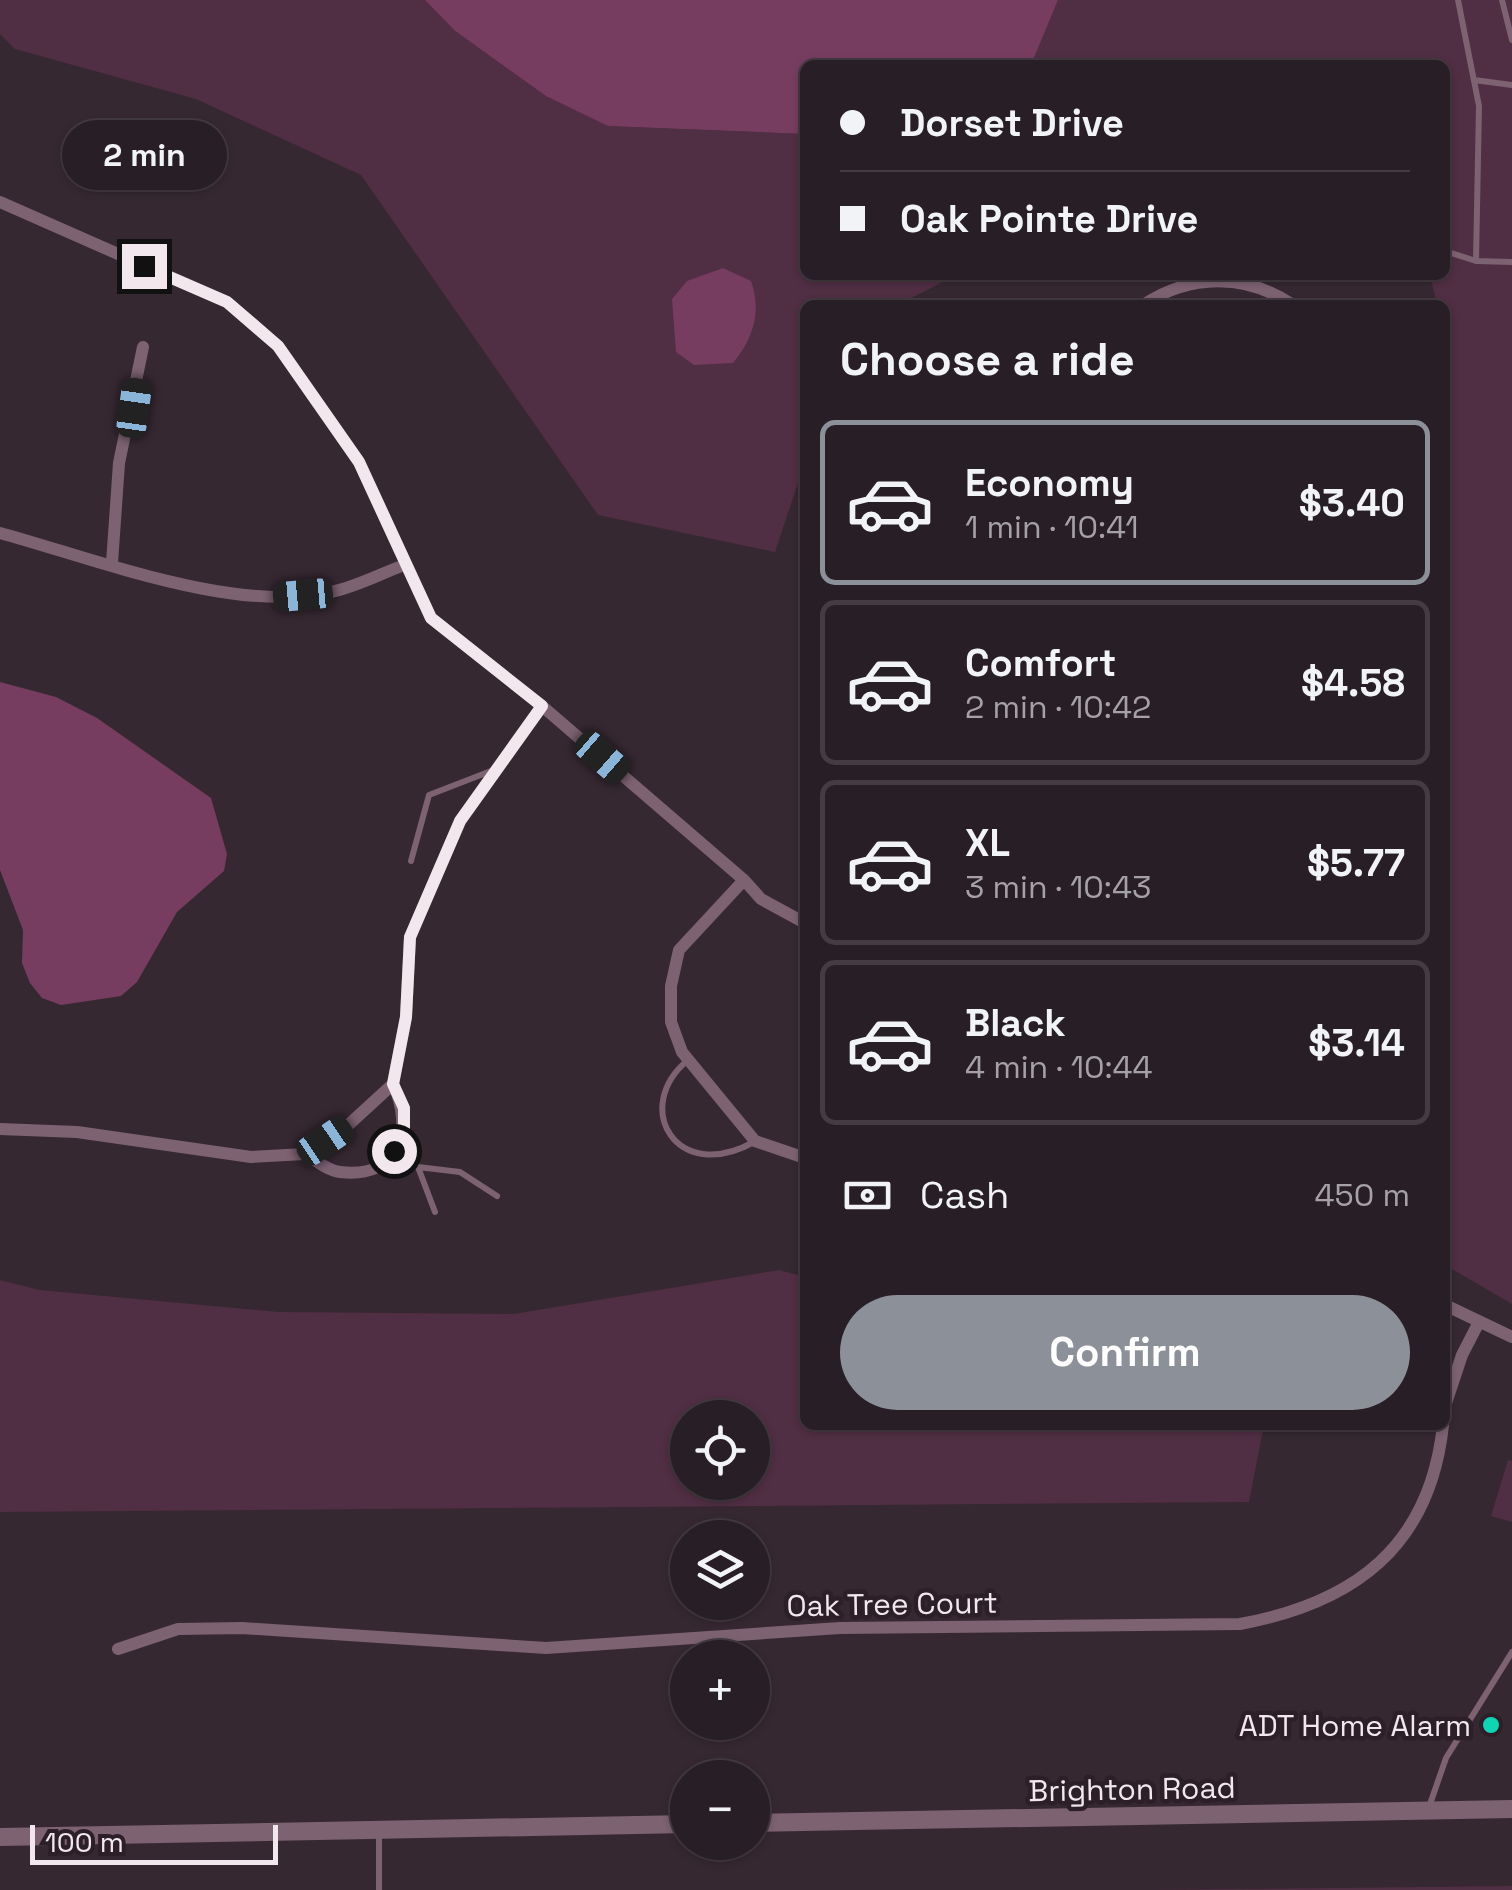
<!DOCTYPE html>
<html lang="en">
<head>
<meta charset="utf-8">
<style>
  :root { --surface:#281e25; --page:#30272d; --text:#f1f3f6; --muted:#a5a2a7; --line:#443c42; --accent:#8c9099 }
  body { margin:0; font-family:"Space Grotesk",sans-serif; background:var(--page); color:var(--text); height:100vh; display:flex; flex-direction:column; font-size:38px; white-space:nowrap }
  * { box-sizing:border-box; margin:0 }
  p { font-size:32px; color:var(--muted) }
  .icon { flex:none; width:55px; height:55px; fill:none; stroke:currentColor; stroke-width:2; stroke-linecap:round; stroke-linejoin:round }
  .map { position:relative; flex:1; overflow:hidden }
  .drawer { position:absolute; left:800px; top:300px; width:650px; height:1130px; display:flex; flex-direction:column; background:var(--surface); border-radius:15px; box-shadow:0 2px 8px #0004,0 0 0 2px var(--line) }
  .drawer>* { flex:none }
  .banner { position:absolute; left:800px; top:60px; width:650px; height:220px; border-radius:15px; box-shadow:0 2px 8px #0004,0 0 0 2px var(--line); display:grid; align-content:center; height:220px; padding:0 40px; background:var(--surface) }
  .fabs { position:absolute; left:670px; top:1400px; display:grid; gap:20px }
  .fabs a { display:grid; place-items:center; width:100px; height:100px; border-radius:50%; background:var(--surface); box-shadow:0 2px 8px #0004,0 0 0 2px var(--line); font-size:50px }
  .scale { position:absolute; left:30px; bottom:25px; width:248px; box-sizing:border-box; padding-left:10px; border:5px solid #f1e7ed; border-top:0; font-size:28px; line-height:35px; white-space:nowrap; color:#f1e7ed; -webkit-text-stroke:8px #2c1f27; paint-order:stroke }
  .end { position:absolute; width:45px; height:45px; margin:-22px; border:12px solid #f1e7ed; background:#111; box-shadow:0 0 0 5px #111 }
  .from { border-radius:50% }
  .bubble { position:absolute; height:70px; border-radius:35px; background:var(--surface); box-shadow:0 2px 8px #0004,0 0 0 2px var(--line); font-size:32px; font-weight:600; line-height:70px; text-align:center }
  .car { position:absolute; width:30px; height:60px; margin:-30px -15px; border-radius:12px; box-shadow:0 0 8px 2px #0007; background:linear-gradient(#222 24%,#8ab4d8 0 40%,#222 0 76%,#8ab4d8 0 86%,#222 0) }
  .banner b { display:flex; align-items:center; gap:35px; height:95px; font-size:38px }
  .banner b+b { border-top:2px solid var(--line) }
  .banner i { width:25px; height:25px; background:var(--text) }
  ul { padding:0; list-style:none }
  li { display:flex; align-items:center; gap:30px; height:165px; margin:0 20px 15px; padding:0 20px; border:5px solid var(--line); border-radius:15px }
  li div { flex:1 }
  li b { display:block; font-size:38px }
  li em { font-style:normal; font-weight:600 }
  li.active { border-color:var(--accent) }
  li>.icon { width:90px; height:90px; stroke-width:1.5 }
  h2 { padding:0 40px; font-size:45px; line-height:120px }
  .pay { display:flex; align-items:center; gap:25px; height:110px; padding:0 40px; font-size:38px }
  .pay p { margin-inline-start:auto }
  .action { display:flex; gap:20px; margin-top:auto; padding:20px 40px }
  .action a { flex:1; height:115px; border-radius:60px; background:var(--accent); color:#fff; font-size:40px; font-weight:600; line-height:115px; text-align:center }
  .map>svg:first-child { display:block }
</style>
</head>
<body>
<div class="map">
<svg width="1512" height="1890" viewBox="0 0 1512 1890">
  <rect width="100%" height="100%" fill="#362831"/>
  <path fill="#502e43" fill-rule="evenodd" d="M0,0h425l29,30 154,96 197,8v141h151l-58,30h-93v157l-30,90 -177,-37 -237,-340 -165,-76 -181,-50 -15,-15z
    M1058,0h454v1304l-67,-39 3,-837 -3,-123h-8l-7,-30h15v-210h-414z
    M779,1270l26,7v148h459l-15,77 -1249,10v-232l40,10 239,22 235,2zM688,1418h64v64h-64z
    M1508,1460l4,1v61l-21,-6z
    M1512,1886v4h-356z"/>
  <path fill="#763d61" d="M425,0h633l-27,65h-226v69l-197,-8 -62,-30 -92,-66z
    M723,268l28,13c11,31 2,58 -18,82l-39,2 -18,-13 -4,-53 15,-18z
    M0,682l56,15 41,21 114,80 16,56 -3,17 -47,41 -40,70 -16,14 -60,9 -19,-7 -12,-15 -8,-20 1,-33 -23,-60z"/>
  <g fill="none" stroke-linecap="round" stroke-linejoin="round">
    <path stroke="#7d6272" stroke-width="6" d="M1458,0l21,106 -3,155 36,1
      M1502,0l10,40
      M1474,80l38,5
      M1445,251l31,10
      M411,861l18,-66 62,-24
      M688,1060c-57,47 -12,125 66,82
      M395,1152l23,15 17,45
      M418,1167l42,5 37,24
      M1428,1810l18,-52 66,-106
      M379,1831v59"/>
    <path stroke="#7d6272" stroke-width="12" d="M0,202l227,100 51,44 81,116 72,156 111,88 202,174 17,19 44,24
      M1143,305c47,-31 102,-32 150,0
      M0,533c96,26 234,81 331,59 25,-5 49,-18 73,-27
      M112,563l7,-100 24,-116
      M744,880l-65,70 -8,36v36l11,30 73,89 50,17
      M0,1129l77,3 174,25 54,-3 40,-26 48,-44 13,-67 4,-80 50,-116 82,-115
      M305,1154c11,6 23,17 35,18 60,7 74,-43 53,-88
      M1445,1305l67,32
      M1445,1406l17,-51 17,-33
      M118,1649l60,-20 64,-1 304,20 294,-20 400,-4c114,-21 190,-77 203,-199"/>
    <path stroke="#7d6272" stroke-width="18" d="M752,1823l760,-14
      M0,1837l688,-13"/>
  </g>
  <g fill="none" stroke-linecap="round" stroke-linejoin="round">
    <path stroke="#f1e7ed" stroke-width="12" d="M144,266l83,36 51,44 81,116 72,156 111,88 -82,115 -50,116 -4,80 -13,67 11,24v29l-10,14"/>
  </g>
  <circle fill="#0ed5b5" stroke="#2c1f27" stroke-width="4" cx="1491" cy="1725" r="10"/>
  <g text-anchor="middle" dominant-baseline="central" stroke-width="9" stroke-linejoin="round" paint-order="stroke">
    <g font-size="30" fill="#f1e7ed" stroke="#2c1f27">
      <text transform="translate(892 1604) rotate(-1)">Oak Tree Court</text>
      <text transform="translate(1132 1789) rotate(-1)">Brighton Road</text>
    </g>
    <g font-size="30" fill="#f1e7ed" stroke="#2c1f27" text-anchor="end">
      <text x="1471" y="1725">ADT Home Alarm</text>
    </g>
  </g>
</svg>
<div class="fabs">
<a><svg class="icon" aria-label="locate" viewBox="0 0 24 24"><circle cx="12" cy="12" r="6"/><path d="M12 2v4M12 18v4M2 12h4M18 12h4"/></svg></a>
<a><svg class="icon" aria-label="layers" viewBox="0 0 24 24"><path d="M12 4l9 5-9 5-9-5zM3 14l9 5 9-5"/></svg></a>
<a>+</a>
<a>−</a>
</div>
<div class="scale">100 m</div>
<i class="end from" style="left:394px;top:1151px"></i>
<i class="end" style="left:144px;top:266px"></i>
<div class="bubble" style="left:62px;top:120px;width:165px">2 min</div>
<i class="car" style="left:134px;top:408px;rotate:8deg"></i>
<i class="car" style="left:303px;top:595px;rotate:265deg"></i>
<i class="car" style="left:602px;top:757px;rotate:131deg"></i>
<i class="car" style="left:325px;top:1141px;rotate:56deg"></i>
<div class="banner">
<b><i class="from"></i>Dorset Drive</b>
<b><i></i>Oak Pointe Drive</b>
</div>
<section class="drawer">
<h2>Choose a ride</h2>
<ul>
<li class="active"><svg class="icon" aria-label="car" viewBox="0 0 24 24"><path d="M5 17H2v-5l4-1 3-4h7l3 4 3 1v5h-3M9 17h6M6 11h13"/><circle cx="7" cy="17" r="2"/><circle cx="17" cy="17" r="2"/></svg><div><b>Economy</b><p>1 min · 10:41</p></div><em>$3.40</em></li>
<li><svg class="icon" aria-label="car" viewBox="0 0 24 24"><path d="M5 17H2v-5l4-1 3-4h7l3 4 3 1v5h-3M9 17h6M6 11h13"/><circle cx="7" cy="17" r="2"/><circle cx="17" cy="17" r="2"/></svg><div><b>Comfort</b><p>2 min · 10:42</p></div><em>$4.58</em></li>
<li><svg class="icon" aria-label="car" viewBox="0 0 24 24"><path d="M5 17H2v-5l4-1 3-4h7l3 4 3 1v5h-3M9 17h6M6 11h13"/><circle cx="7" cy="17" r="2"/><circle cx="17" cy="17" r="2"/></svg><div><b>XL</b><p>3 min · 10:43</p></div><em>$5.77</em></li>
<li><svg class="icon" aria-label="car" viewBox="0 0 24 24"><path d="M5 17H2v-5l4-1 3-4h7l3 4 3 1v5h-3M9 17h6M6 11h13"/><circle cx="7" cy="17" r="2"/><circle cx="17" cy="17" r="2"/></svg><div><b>Black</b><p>4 min · 10:44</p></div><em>$3.14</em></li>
</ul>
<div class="pay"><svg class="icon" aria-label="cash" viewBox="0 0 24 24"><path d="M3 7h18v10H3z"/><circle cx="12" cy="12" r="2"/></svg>Cash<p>450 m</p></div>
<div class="action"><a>Confirm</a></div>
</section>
</div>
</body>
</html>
